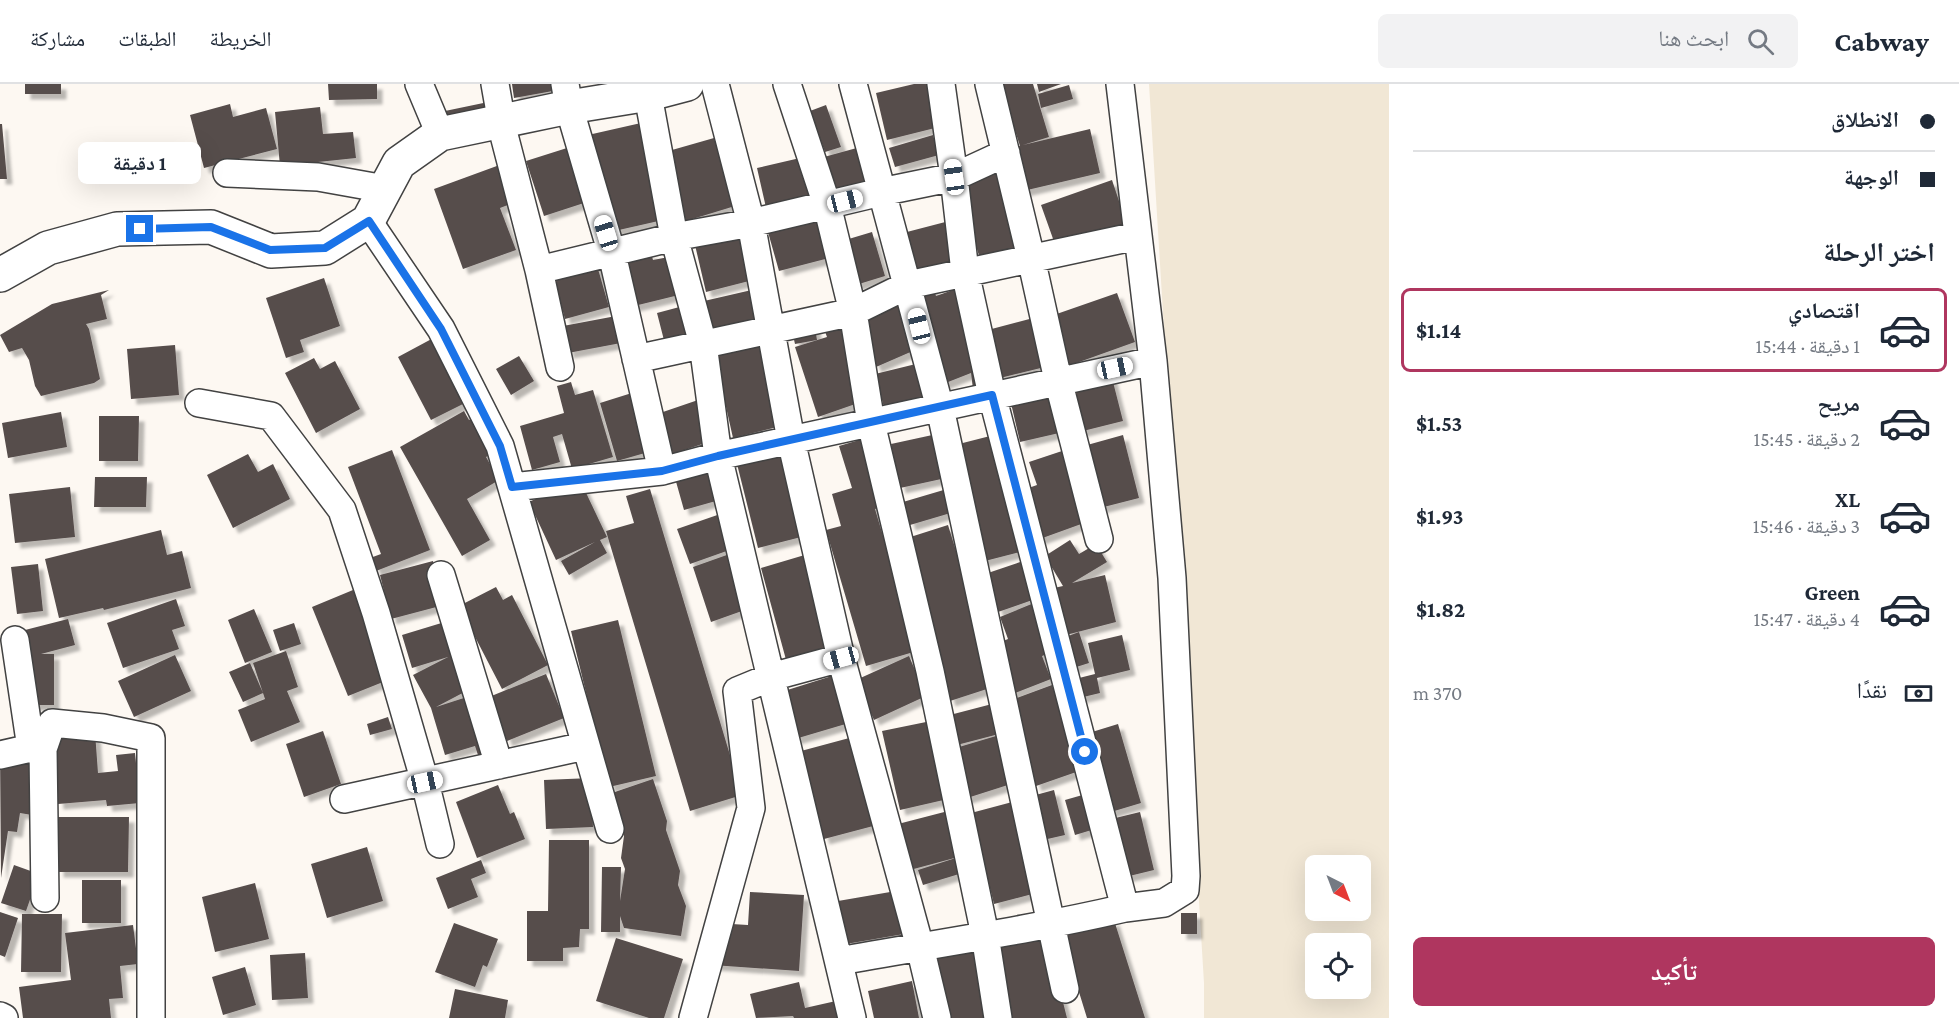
<!DOCTYPE html>
<html lang="ar">
<head>
<meta charset="utf-8">
<style>
  :root { --surface:#fff; --page:#f2f2f3; --text:#1f2937; --muted:#747a83; --line:#e0e1e3; --accent:#af365f }
  body { margin:0; font-family:"Crimson Pro","Noto Naskh Arabic",serif; background:var(--page); color:var(--text); direction:rtl; height:100vh; display:flex; flex-direction:column; font-size:22px; white-space:nowrap }
  * { box-sizing:border-box; margin:0 }
  p { font-size:20px; color:var(--muted) }
  .icon { flex:none; width:33px; height:33px; fill:none; stroke:currentColor; stroke-width:2; stroke-linecap:round; stroke-linejoin:round }
  .map { position:relative; flex:1; overflow:hidden; direction:ltr }
  .drawer { display:flex; flex-direction:column; background:var(--surface); width:570px }
  .drawer>* { flex:none }
  .guide { display:grid; align-content:center; height:132px; padding:0 24px; background:var(--surface) }
  .needle { width:39px; rotate:138deg }
  .tools { position:absolute; left:1305px; top:771px; display:grid; gap:12px }
  .tools a { display:grid; place-items:center; width:66px; height:66px; border-radius:9px; background:var(--surface); box-shadow:0 6px 24px #0002; font-size:30px }
  .end { position:absolute; width:27px; height:27px; margin:-14px; border:8px solid #1a73e8; background:#fff; box-shadow:0 0 0 3px #fff }
  .from { border-radius:50% }
  .bubble { position:absolute; height:42px; border-radius:9px; background:var(--surface); box-shadow:0 6px 24px #0002; font-size:20px; font-weight:700; line-height:42px; text-align:center; direction:rtl }
  .car { position:absolute; width:18px; height:36px; margin:-18px -9px; border-radius:8px; box-shadow:0 0 4px 2px #0007; background:linear-gradient(#fff 24%,#345 0 40%,#fff 0 76%,#345 0 86%,#fff 0) }
  .guide b { display:flex; align-items:center; gap:21px; height:57px; font-size:22px }
  .guide b+b { border-top:2px solid var(--line) }
  .guide i { width:15px; height:15px; background:var(--text) }
  ul { padding:0; list-style:none }
  li { display:flex; align-items:center; gap:18px; height:84px; margin:0 12px 9px; padding:0 12px; border:3px solid transparent; border-radius:9px }
  li div { flex:1 }
  li b { display:block; font-size:22px }
  li em { font-style:normal; font-weight:700 }
  li.current { border-color:var(--accent) }
  li>.icon { width:54px; height:54px; stroke-width:1.5 }
  h2 { padding:0 24px; font-size:27px; line-height:72px }
  .pay { display:flex; align-items:center; gap:15px; height:66px; padding:0 24px; font-size:22px }
  .pay p { margin-inline-start:auto }
  .primary-button { display:flex; gap:12px; margin-top:auto; padding:12px 24px }
  .primary-button a { flex:1; height:69px; border-radius:9px; background:var(--accent); color:#fff; font-size:24px; font-weight:700; line-height:69px; text-align:center }
  header { display:flex; align-items:center; gap:36px; box-sizing:border-box; height:84px; padding:0 30px; background:var(--surface); border-bottom:2px solid var(--line) }
  header strong { font-size:28px }
  nav { display:flex; gap:33px; margin-inline-start:auto; font-size:21px }
  .search { width:420px; height:54px; background:var(--page); display:flex; align-items:center; gap:15px; box-sizing:border-box; padding:0 21px; border-radius:9px; color:var(--muted); font-size:22px }
  main { display:flex; flex:1; min-height:0 }
  .map>svg:first-child { display:block }
</style>
</head>
<body>
<header>
<strong>Cabway</strong>
<div class="search"><svg class="icon" aria-label="search" viewBox="0 0 24 24"><circle cx="10" cy="10" r="6"/><path d="M15 15l6 6"/></svg>ابحث هنا</div>
<nav><a>الخريطة</a><a>الطبقات</a><a>مشاركة</a></nav>
</header>
<main>
<section class="drawer">
<div class="guide">
<b><i class="from"></i>الانطلاق</b>
<b><i></i>الوجهة</b>
</div>
<h2>اختر الرحلة</h2>
<ul>
<li class="current"><svg class="icon" aria-label="car" viewBox="0 0 24 24"><path d="M5 17H2v-5l4-1 3-4h7l3 4 3 1v5h-3M9 17h6M6 11h13"/><circle cx="7" cy="17" r="2"/><circle cx="17" cy="17" r="2"/></svg><div><b>اقتصادي</b><p>1 دقيقة · 15:44</p></div><em>$1.14</em></li>
<li><svg class="icon" aria-label="car" viewBox="0 0 24 24"><path d="M5 17H2v-5l4-1 3-4h7l3 4 3 1v5h-3M9 17h6M6 11h13"/><circle cx="7" cy="17" r="2"/><circle cx="17" cy="17" r="2"/></svg><div><b>مريح</b><p>2 دقيقة · 15:45</p></div><em>$1.53</em></li>
<li><svg class="icon" aria-label="car" viewBox="0 0 24 24"><path d="M5 17H2v-5l4-1 3-4h7l3 4 3 1v5h-3M9 17h6M6 11h13"/><circle cx="7" cy="17" r="2"/><circle cx="17" cy="17" r="2"/></svg><div><b>XL</b><p>3 دقيقة · 15:46</p></div><em>$1.93</em></li>
<li><svg class="icon" aria-label="car" viewBox="0 0 24 24"><path d="M5 17H2v-5l4-1 3-4h7l3 4 3 1v5h-3M9 17h6M6 11h13"/><circle cx="7" cy="17" r="2"/><circle cx="17" cy="17" r="2"/></svg><div><b>Green</b><p>4 دقيقة · 15:47</p></div><em>$1.82</em></li>
</ul>
<div class="pay"><svg class="icon" aria-label="cash" viewBox="0 0 24 24"><path d="M3 7h18v10H3z"/><circle cx="12" cy="12" r="2"/></svg>نقدًا<p>370 m</p></div>
<div class="primary-button"><a>تأكيد</a></div>
</section>
<div class="map">
<svg width="1389" height="934" viewBox="0 0 1389 934">
  <defs>
    <filter id="shadow"><feDropShadow dx="5.5" dy="5.5" stdDeviation="1.5" flood-color="#0004"/></filter>
  </defs>
  <rect width="100%" height="100%" fill="#fdf8f2"/>
  <path fill="#f1e7d5" fill-rule="evenodd" d="M1149,0h240v934h-185v-35zM1316,782h44v44h-44zM1316,860h44v44h-44z"/>
  <path fill="#564d4c" filter="url(#shadow)" d="M25,0h36v10h-36z
    M328,0h49v15l-48,1z
    M512,0h51l1,5 -50,9z
    M914,0h15l10,43 -52,13 -11,-47z
    M1000,0h33l16,53 -26,8 67,-16 10,44 -77,18 -11,-43 8,-2z
    M1037,0h24l-22,8z
    M1069,1l4,14 -32,9 -3,-14z
    M493,17l3,14 -48,10 -3,-14z
    M230,20l3,13 33,-9 11,41 -73,19 -14,-53z
    M826,21l15,42 -16,5 -15,-41z
    M320,23l3,27 30,-2 3,26 -76,8 -5,-54z
    M641,39l22,97 -53,12 -22,-97z
    M0,40h2l5,55h-7z
    M933,51l6,20 -44,12 -6,-19z
    M714,54l21,68 -49,15 -21,-69z
    M864,62l11,43 -40,11 -11,-43z
    M567,64l17,55 -40,13 -18,-55z
    M800,74l10,44 -43,10 -10,-44z
    M505,79l13,38 -18,7 16,42 -53,19 -29,-80z
    M1004,87l26,84 -49,7 -24,-77z
    M1112,96l15,45 -70,25 -16,-45z
    M821,126l12,47 -54,14 -13,-46z
    M953,136l12,43 -51,14 -11,-44z
    M872,148l13,44 -39,12 -14,-44z
    M742,150l11,46 -47,12 -11,-47z
    M651,169l2,7 21,-4 9,38 -53,13 -11,-47z
    M596,178l13,45 -44,12 -12,-44z
    M324,194l16,48 -40,14 4,12 -18,6 -20,-60z
    M964,202l21,100 -12,3 -2,-16 -28,11 -29,-90 19,-7 3,9z
    M756,205l8,35 -51,13 -9,-36z
    M109,206l-8,5 6,24 -21,5 3,5 11,50 -6,4 -53,13 -6,-10 -6,-26 -7,-12 -13,4 -9,-17 52,-31z
    M1117,209l18,49 -67,24 -20,-49z
    M900,211l22,52 -46,20 -22,-52z
    M687,221l9,35 -30,8 -9,-35z
    M616,232l5,27 -53,10 -5,-27z
    M1037,233l12,49 -53,13 -12,-48z
    M838,237l26,80 -46,16 -23,-70 32,-10 -4,-11z
    M814,238l3,18 -22,4 -4,-17z
    M439,251l34,64 -42,21 -33,-63z
    M764,254l21,87 -52,13 -20,-89z
    M175,261l4,50 -48,4 -4,-50z
    M519,272l15,25 -23,14 -15,-26z
    M314,274l6,11 15,-8 25,48 -44,24 -31,-60z
    M920,279l10,36 -45,12 -10,-37z
    M1111,290l12,47 -48,12 -14,-58z
    M571,298l4,13 18,-5 20,67 -41,12 -10,-35 -9,3 7,25 -28,8 -12,-44 44,-13 -7,-27z
    M1058,304l10,43 -48,11 -10,-43z
    M635,308l17,59 -35,10 -17,-58z
    M701,315l13,41 -41,14 -13,-41z
    M464,327l5,9 12,-6 20,35 -15,8 13,23 -32,19 23,41 -28,16 -62,-109z
    M61,328l6,35 -59,11 -6,-35z
    M99,332h40l-1,45h-39z
    M937,350l9,44 -46,10 -9,-44z
    M998,350l30,116 -47,12 -30,-116z
    M1123,351l16,63 -43,11 -16,-62z
    M866,354l20,68 -11,3 42,142 -51,15 -40,-136 15,-4 -9,-32 20,-6 -13,-42z
    M785,359l24,92 -51,13 -23,-92z
    M1071,364l13,75 -47,17 -17,-49 17,-6 -8,-23z
    M392,366l38,100 -54,21 -6,-13 11,-4 -33,-87z
    M248,370l10,18 15,-8 17,35 -57,29 -26,-53z
    M712,376l11,39 -39,11 -11,-39z
    M95,393h52l-1,30h-52z
    M579,394l28,59 -7,3 7,13 -38,22 -8,-14 34,-19 -39,18 -27,-58z
    M70,403l5,50 -60,6 -6,-49z
    M650,405l92,306 -52,16 -84,-280 28,-8 -8,-27z
    M947,405l7,23 -44,13 -7,-23z
    M726,428l12,35 -48,17 -13,-35z
    M948,441l36,117 -7,3 13,43 -40,13 -49,-161z
    M161,446l6,25 15,-4 9,37 -87,22 -1,-2 -44,10 -14,-59z
    M1070,456l9,14 17,-10 11,18 -35,21 33,-8 11,47 -50,13 -12,-47 9,-2 -18,-30z
    M738,467l18,55 -45,16 -18,-55z
    M808,470l27,100 -47,13 -27,-99z
    M1029,475l12,38 -43,15 -13,-38z
    M433,477l11,44 -53,14 -11,-44z
    M38,480l5,47 -26,3 -6,-47z
    M496,503l7,13 9,-5 36,70 -46,24 -43,-83z
    M353,506l40,88 -45,18 -36,-89z
    M176,515l9,27 -13,4 7,19 -56,19 -16,-45z
    M1034,519l19,49 -11,4 9,23 -41,16 -19,-49 17,-7 -8,-22z
    M254,525l18,43 -27,11 -17,-43z
    M68,535l7,26 -34,9h13v51h-24l1,-51 -6,-24z
    M618,536l38,156 -47,11 -38,-156z
    M448,537l26,66 -38,20 34,-11 19,58 -10,4 -4,-12 -30,9 -14,-47 -18,-33 35,-18 -36,11 -10,-33z
    M294,539l7,21 -21,7 -7,-21z
    M1079,548l10,31 -19,6 -10,-30z
    M1122,551l8,35 -33,8 3,15 -25,6 -4,-19 24,-6 -7,-31z
    M286,567l12,36 -11,4 13,31 -49,20 -13,-32 27,-11 -12,-36z
    M175,571l16,36 -57,26 -16,-36z
    M909,572l17,40 -52,24 -18,-40z
    M250,579l13,30 -20,9 -14,-30z
    M546,590l18,44 -57,23 -18,-44z
    M835,591l14,48 -54,16 -14,-47z
    M1052,601l30,85 -46,16 -30,-84z
    M992,620l7,30 -46,12 -7,-30z
    M388,633l4,12 -22,6 -3,-11z
    M931,637l17,78 -48,11 -18,-79z
    M1118,640l23,79 -40,12 -22,-79z
    M323,647l18,53 -37,13 -18,-53z
    M95,648l3,41 20,-2 -2,-16 19,-2 5,50 -33,3 -1,-6 -48,4 -6,-68z
    M996,652l15,48 -47,15 -15,-49z
    M853,653l24,88 -53,14 -23,-88z
    M0,667l41,6 -9,58 -12,-2 -3,19 -9,-1 -7,47z
    M591,694l2,49 -47,2 -2,-49z
    M653,695l14,42 -1,9 14,41 -2,14 8,21 -5,30 -57,-8 -4,-12v16h-19l1,-65h19l-1,34 5,-32 -4,-11 3,-22 -15,-42z
    M498,701l12,29 4,-2 11,27 -48,19 -21,-56z
    M1054,706l11,45 -22,5 -11,-44z
    M1086,710l9,35 -20,6 -10,-35z
    M1016,717l24,91 -46,12 -23,-91z
    M952,726l17,61 -46,14 -5,-15 44,-14 -52,14 -12,-46z
    M1140,728l14,58 -37,9 -14,-58z
    M58,733h71l-1,55h-70z
    M549,756h40v89h-9l-1,18 -16,1v13h-36v-50h21z
    M367,763l16,54 -56,17 -16,-54z
    M481,776l5,13 -15,6 7,18 -30,12 -12,-31z
    M14,781l25,9 -13,37 -25,-8z
    M82,796h39v43h-39z
    M255,799l14,56 -54,13 -13,-55z
    M896,807l8,43 -58,10 -8,-43z
    M750,808l54,3 -5,76 -87,-6 3,-42 33,2z
    M0,828l18,6 -13,39 -5,-2z
    M1181,829h16v21h-16z
    M22,830h40l-1,58h-40z
    M1114,836l31,98h-58l-25,-81z
    M454,839l44,16 -11,28 -4,-2 -8,22 -40,-15z
    M133,841l5,39 -18,2 3,32 -14,1 2,19h-88l-4,-31 52,-7 -6,-47z
    M1044,843l23,91h-55l-20,-78z
    M616,854l67,21 -19,59h-15l-53,-17z
    M979,860l19,74h-55l-16,-61z
    M305,869l3,45 -36,2 -2,-45z
    M245,883l11,38 -33,10 -11,-38z
    M912,897l7,37h-45l-6,-27z
    M799,898l6,26 31,-7 4,17h-46l-1,-2 -37,2 -6,-24z
    M455,905l53,11 -3,18h-56z"/>
  <g fill="none" stroke-linecap="round" stroke-linejoin="round">
    <g stroke="#424242" stroke-width="30">
      <path id="minor" d="M419,0l21,50
        M495,0l9,51 35,135 21,97
        M565,0l4,23 43,147 50,217
        M646,0l28,153 29,107 15,112 134,562
        M715,0l36,139 40,217 50,218 79,289 17,71
        M787,0l40,121 26,107 18,111 59,248 55,264 13,83
        M853,0l87,324 125,581
        M989,0l42,174 27,122 41,159
        M1120,0l33,277 19,217 14,298 -1,14 -21,13 -39,5
        M227,89l91,4 67,12
        M368,137l73,108 59,117 110,383
        M539,186l135,-33 77,-14 130,-31 73,-15 52,-24
        M636,275l217,-47 55,-27 229,-49
        M199,319l72,13 71,94 34,103 49,169 15,62
        M512,403l150,-16 56,-15 435,-95
        M441,491l58,190
        M15,556l16,108
        M43,665l2,149
        M0,671l31,-7 12,1 9,-26 51,5 48,10v280
        M344,715l241,-53
        M839,877c95,-17 192,-31 286,-53l-133,-513 -27,-123 -11,-95 -13,-93
        M0,932l4,2
        M693,934l58,-210 -14,-117 34,-14 70,-19"/>
    </g>
    <g stroke="#424242" stroke-width="36">
      <path id="tertiary" d="M0,191l48,-27 69,-19 94,-2 60,24 54,-3 43,-27 31,-58 41,-29 129,-27 80,-13 38,-10"/>
    </g>
    <use href="#minor" stroke="#fff" stroke-width="27"/>
    <use href="#tertiary" stroke="#fff" stroke-width="33"/>
  </g>
  <g fill="none" stroke-linecap="round" stroke-linejoin="round">
    <path stroke="#1a73e8" stroke-width="8" d="M140,145l71,-2 59,23 55,-2 44,-27 72,108 59,117 12,41 150,-16 56,-15 274,-61 93,357"/>
  </g>
</svg>
<div class="tools">
<a><svg class="needle" viewBox="-14 -14 28 28"><path d="M0-13l5 13h-10z" fill="#e53935"/><path d="M0 13l5-13h-10z" fill="#747a83"/></svg></a>
<a><svg class="icon" aria-label="locate" viewBox="0 0 24 24"><circle cx="12" cy="12" r="6"/><path d="M12 2v4M12 18v4M2 12h4M18 12h4"/></svg></a>
</div>
<i class="end from" style="left:1085px;top:668px"></i>
<i class="end" style="left:140px;top:145px"></i>
<div class="bubble" style="left:78px;top:58px;width:123px">1 دقيقة</div>
<i class="car" style="left:954px;top:93px;rotate:352deg"></i>
<i class="car" style="left:845px;top:117px;rotate:76deg"></i>
<i class="car" style="left:606px;top:149px;rotate:343deg"></i>
<i class="car" style="left:919px;top:242px;rotate:346deg"></i>
<i class="car" style="left:1115px;top:284px;rotate:78deg"></i>
<i class="car" style="left:841px;top:574px;rotate:255deg"></i>
<i class="car" style="left:425px;top:698px;rotate:78deg"></i>
</div>
</main>
</body>
</html>
